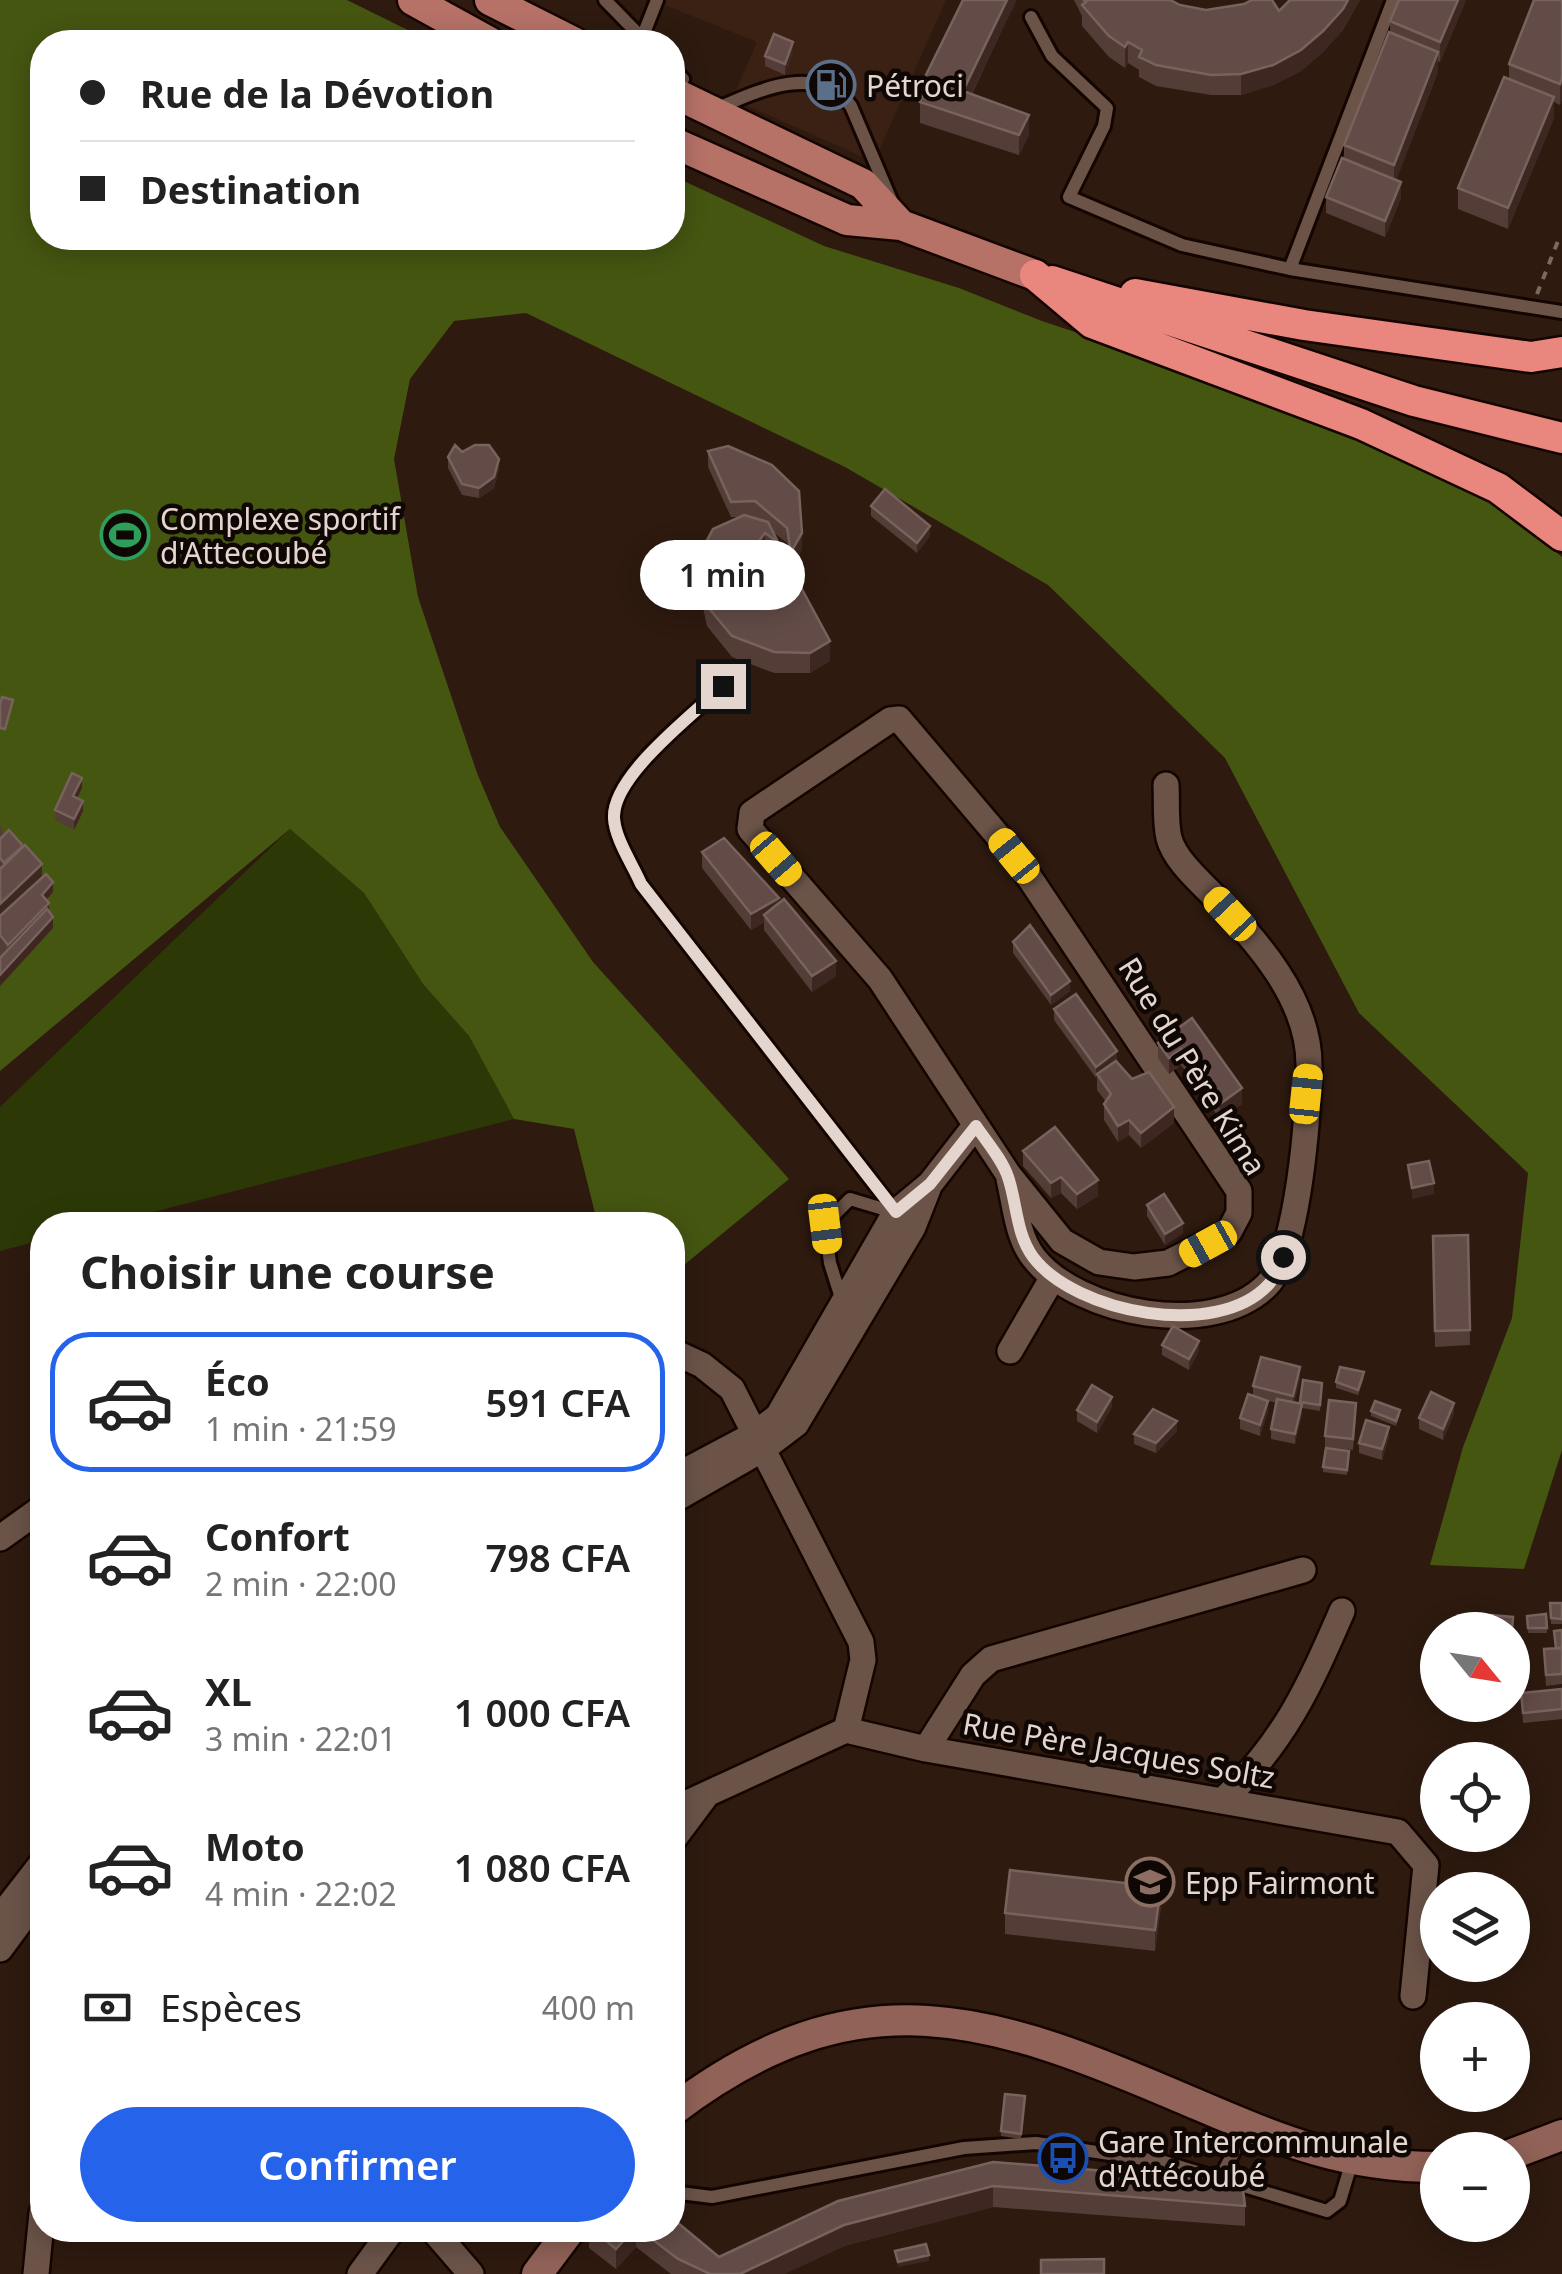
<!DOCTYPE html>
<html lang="fr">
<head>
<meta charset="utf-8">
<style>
  :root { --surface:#fff; --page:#f6f6f6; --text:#222; --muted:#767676; --line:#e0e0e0; --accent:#2563eb }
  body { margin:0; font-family:"Noto Sans",sans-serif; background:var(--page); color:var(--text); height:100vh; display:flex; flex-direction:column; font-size:38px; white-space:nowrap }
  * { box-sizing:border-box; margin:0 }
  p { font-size:32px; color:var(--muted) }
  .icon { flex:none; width:55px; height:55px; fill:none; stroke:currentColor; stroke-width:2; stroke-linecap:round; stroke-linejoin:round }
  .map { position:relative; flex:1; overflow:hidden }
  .details { position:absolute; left:30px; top:1212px; width:655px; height:1030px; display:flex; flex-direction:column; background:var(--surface); border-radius:40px; box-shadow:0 5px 25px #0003 }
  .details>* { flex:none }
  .hud { position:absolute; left:30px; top:30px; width:655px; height:220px; border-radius:40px; box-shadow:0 5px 25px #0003; display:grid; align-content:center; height:220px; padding:0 50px; background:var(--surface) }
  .needle { width:65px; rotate:120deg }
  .buttons { position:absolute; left:1420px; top:1612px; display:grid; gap:20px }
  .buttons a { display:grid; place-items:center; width:110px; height:110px; border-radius:50%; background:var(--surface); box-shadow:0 5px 25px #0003; font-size:50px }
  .end { position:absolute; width:45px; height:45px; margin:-22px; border:12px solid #e4d5ce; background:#111; box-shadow:0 0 0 5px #111 }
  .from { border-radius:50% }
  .bubble { position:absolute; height:70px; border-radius:35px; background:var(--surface); box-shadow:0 5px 25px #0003; font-size:32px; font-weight:600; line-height:70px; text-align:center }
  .car { position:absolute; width:30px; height:60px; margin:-30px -15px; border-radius:12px; box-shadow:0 0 8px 2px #0007; background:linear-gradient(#f5c518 24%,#345 0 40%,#f5c518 0 76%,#345 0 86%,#f5c518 0) }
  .hud b { display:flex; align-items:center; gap:35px; height:95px; font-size:38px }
  .hud b+b { border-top:2px solid var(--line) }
  .hud i { width:25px; height:25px; background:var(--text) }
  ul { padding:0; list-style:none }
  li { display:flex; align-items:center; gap:30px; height:140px; margin:0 20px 15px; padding:0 30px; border:5px solid transparent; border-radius:40px }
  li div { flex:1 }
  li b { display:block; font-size:38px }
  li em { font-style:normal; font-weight:600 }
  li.selected { border-color:var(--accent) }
  li>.icon { width:90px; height:90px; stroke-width:1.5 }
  h2 { padding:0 50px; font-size:45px; line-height:120px }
  .pay { display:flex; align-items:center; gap:25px; height:110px; padding:0 50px; font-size:38px }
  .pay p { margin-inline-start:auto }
  .primary-button { display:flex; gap:20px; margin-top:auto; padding:20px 50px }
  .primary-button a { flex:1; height:115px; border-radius:60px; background:var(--accent); color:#fff; font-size:40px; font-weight:600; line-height:115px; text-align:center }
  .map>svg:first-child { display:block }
</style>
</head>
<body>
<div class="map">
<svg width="1562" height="2274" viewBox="0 0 1562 2274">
  <rect width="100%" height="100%" fill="#2e1a0f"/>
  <path fill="#3a2113" d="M652,0h294l-72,162 -142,-63 25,-57z"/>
  <path fill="#2c3907" d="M290,829l74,64 59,91 46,52 45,83 -411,106h-61v15l-42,11v-144z"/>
  <path fill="#455611" d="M0,0h347l85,42h-390v196h630l1,-62 151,70 135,42 83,33 221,74 222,96 77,66v893l-38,119 -94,-4 33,-118 49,-129 16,-145 -169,-160 -134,-255 -177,-173 -203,-118 -319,-154 -72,8 -44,58 -16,80 24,138 59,176 23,54 93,135 196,217 -116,95 -1,-49h-74l-24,-96 -60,-10 -45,-83 -46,-52 -59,-91 -74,-64 -290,242z"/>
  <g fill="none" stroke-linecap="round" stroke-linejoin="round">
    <g stroke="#150500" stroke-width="18">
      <path id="lane" d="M605,0l41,42
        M1031,17l21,39 55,52 -3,18 -35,71 113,48 108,24 272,43
        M642,38l15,-38
        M672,68l11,11 -7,14
        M716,109c41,-18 101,-47 135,-3l40,94
        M1290,269l103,-269
        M723,686c-30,29 -111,89 -109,132 1,21 19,47 27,66l258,332
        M842,1301l-12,-38 -5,-39 25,-25 43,13
        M1220,2178l27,-51
        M672,2192l40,5 252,-49 72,-5 128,19 163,49 13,-10 12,-40"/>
    </g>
    <g stroke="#150500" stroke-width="30">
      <path id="street" d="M899,719l116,137 224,335v22l-10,19 -61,31 -34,4 -35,-5 -37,-21 -54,-67 -128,-195 -130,-150 2,-16 138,-93z
        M1009,1179c6,25 8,58 25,79 44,56 179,82 233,27 31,-31 42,-173 42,-220 0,-69 -55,-126 -99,-173 -14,-14 -36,-34 -41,-54 -4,-16 -2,-36 -3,-53
        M672,1351l30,14 30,24 129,253 2,18 -17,70
        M1010,1351l43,-74
        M672,1478l83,-44 23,-18 117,-203 35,-29 45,-58
        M672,1501l91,-52 33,-25 117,-197 15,-38
        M0,1538l42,-30
        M926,1749l47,-74 18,-16 312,-89
        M1222,1801c62,-58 87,-114 120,-190
        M672,1810l174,-80 80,19 472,83 28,33 -13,131
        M672,1841l33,-44
        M0,1917l42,-54
        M0,1949l42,-57
        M433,2230l38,44
        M36,2274l6,-61
        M360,2274l32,-44"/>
    </g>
    <g stroke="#150500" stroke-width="35">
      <path id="secondary" d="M672,2111c187,-143 322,-94 519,-9 87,37 150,65 247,65
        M1512,2154l50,-19
        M537,2274l33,-44"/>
    </g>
    <g stroke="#150500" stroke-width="35">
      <path id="primary" d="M413,0l76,42
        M490,0l83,42
        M672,92l191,92 38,41
        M672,142l175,78 54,5 134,50"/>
    </g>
    <g stroke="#150500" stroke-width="35">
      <path id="highway" d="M1035,275l57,48 269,101 137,64 64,48
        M1052,281l362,120 148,37
        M1135,294l169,31 227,32 31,-5"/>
    </g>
    <path stroke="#7b6a60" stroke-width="4" stroke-dasharray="8 8" stroke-linecap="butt" d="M1537,294l21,-53"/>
    <use href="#lane" stroke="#6b5348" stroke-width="12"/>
    <use href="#street" stroke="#6b5348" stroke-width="25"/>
    <use href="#secondary" stroke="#916258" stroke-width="30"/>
    <use href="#primary" stroke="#b77268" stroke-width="30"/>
    <use href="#highway" stroke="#e9867e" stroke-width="30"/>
  </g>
  <path fill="#543c37" d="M1016,0l-44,94 57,41 -10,20 -99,-32v-21l5,-14v-11z
    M1074,0h96l10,5 26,5 38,-6 6,-4h23l7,10 10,-10h70l-17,30 -20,22 -22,19 -28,14 -32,10h-30l-55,-9 -17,-9v-7l-11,-7 -3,5 -16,-11 -27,-31v-10z
    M1466,0l-26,62 -2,-1v11l-42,108 5,18 -16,39 -59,-24v-16l18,-38v-14l46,-112v-12z
    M1562,0v99l-2,6 -6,-3v16l-46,111 -50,-20v-21l51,-109v-15z
    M793,52l-8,23 -20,-9v-10z
    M846,82l-8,23 -26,-11v-5z
    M728,446l74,103 -11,19 -4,-25 -14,-11 5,10v21l-13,-10 -9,12 74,96 -20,12h-36l-42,-16 -25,-31 -10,-46v-21l42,-42h-8l-23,-50v-16z
    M462,452l37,17 -5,19 -15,10 -17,-3 -14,-27v-11z
    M871,506l59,30 -13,17 -46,-37z
    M82,788l-5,10 6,13 -9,19 -19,-10v-10z
    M0,824l4,11 49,57 -7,8 7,28 -53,58z
    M702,852l77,51 57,73 -24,16 -48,-62v-8l-13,8 -49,-62z
    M1013,942l57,49 -19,14 -38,-52z
    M1054,1009l63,52 57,62 -33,25 -12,-13 -11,7 -14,-22v-16l2,-2 -9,-12v-14l-1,2 -42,-58z
    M1192,1018l50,86 -22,15 -39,-54 -12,9 -11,-16v-15z
    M1023,1151l75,45 -21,13 -16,-16 -10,5 -28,-32z
    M1147,1205l36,28 -18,12 -18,-29z
    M1468,1235l2,110 -35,2 -2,-111z
    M1162,1345l37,6 -10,19 -27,-15z
    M1300,1378l-6,25 6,1 3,-24 19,3 -2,28 -18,-3 -7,36 -24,-5v-10l6,-26 -15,-4 6,12 -8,25 -20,-7v-11l13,-22v-10z
    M1364,1378l-6,17 -22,-7v-6z
    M1112,1407l-15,26 -20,-12v-11z
    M1371,1411l29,4 -4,11 -25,-10z
    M1356,1413l-3,37 -28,-3v-11z
    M1454,1413l-11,27 -24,-11v-11z
    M1177,1431l-21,22 -22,-9v-10z
    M1389,1437l-7,23 -23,-7v-10z
    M1349,1451l-2,24 -24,-3v-5z
    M1550,1603h12v21h-11z
    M1546,1614l1,19h-19l-1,-17z
    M1562,1630v54l-16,2 -2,-37 12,-1z
    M1512,1645l9,1 -1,35 -8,-1z
    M1562,1689v30l-39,4 -2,-30z
    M1161,1907l-6,44 -150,-17v-21z
    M1025,2096l-4,43 -20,-3v-5z
    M993,2162l252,44v20l-252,-19 -149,39 -60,28h-113l-35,-27 -20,22 -27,-21v-18h83l47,27z"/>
  <path fill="#3e2720" d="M1007,0h9v2l-53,109v-20z
    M1348,0h12l-17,30 -20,22 -22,19 -28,14 -32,10v-21z
    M1458,0h8l-26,62v-20z
    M793,42v10l-8,23v-11z
    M1128,42v21l-3,5v-21z
    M1438,52v20l-44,114v-21z
    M1562,78v21l-2,6v-21z
    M1554,97v21l-46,111v-21z
    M1029,115v20l-10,20v-20z
    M1401,182v16l-16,39v-16z
    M499,459v10l-5,19 -15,10v-10z
    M930,526v10l-13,17v-10z
    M765,533v20l-9,13v-21z
    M802,533v16l-11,19v-16z
    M830,641v20l-20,12v-20z
    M82,778v10l-9,19v-11z
    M83,801v10l-9,19v-11z
    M42,864v15l-42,41v-16z
    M53,882v10l-11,13v-10z
    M779,898v16l-15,1v7l-13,8v-16z
    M49,903v10l-41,43v-11z
    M53,917v11l-53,58v-11z
    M836,961v15l-24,16v-16z
    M1070,981v10l-19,14v-10z
    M1181,1049v16l-12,9v-16z
    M1117,1051v10l-21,17v-11z
    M1242,1088v16l-22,15v-15z
    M1174,1107v16l-33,25v-15z
    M1129,1120v15l-11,7v-16z
    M1061,1177v16l-10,5v-15z
    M1098,1180v16l-21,13v-15z
    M1434,1183v11l-22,5v-11z
    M1183,1223v10l-18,12v-11z
    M1199,1341v10l-10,19v-11z
    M1300,1367v11l-7,29v-11z
    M1112,1397v10l-15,26v-11z
    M1268,1401v10l-8,25v-11z
    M1454,1403v10l-11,27v-11z
    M1302,1404v11l-7,29v-10z
    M1177,1421v10l-21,22v-10z
    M1389,1427v10l-7,23v-11z
    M1161,1887v20l-6,44v-21z
    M993,2186v21l-149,39 -60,28h-44l104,-49z
    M633,2230h3v17l-20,22v-20z
    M929,2255v6l-31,6v-5z"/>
  <path fill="#634c48" stroke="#78625d" stroke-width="2.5" d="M963,0h44l-44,91 66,24 -10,20 -99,-33 9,-24 -4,-1z
    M1084,0h86l10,5 26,5 38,-6 8,-4h20l7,11 11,-11h58l-5,9 -20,22 -22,19 -28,15 -32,9 -30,1 -55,-10 -17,-8 3,-7 -14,-8 -3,5 -16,-11 -27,-31 4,-3z
    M1399,0h59l-18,42 -50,-21z
    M1534,0h28v78l-2,6 -51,-20z
    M1389,32l49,20 -44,113 -50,-20z
    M774,34l19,8 -8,22 -20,-8z
    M821,67l25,10 -8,22 -26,-10z
    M1504,77l50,20 -46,111 -50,-20z
    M1342,158l59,24 -16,39 -59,-24z
    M455,445l7,7 13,-7h14l10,14 -5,18 -15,11 -17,-4 -14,-27z
    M728,446l44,19 27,26 3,42 -11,19 -4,-24 -32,-27 -24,1 -23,-51z
    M885,489l45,37 -13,17 -46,-37z
    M744,515l24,7 10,20 -13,-9 -9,12v21l20,9 15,-6 39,72 -20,12 -36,-1 -42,-16 -25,-30 -10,-47 16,-30z
    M2,697l11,3 -8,29 -5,-1v-23z
    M72,773l10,5 -9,18 10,5 -9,18 -19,-9z
    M9,830l14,16 -19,17 -4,-5v-19z
    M724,838l55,60 -28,16 -49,-62z
    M25,845l17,19 -42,40v-35z
    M46,874l7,8 -11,13 7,8 -41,42 -8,-10v-19z
    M784,899l52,62 -24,15 -48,-61z
    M47,909l6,8 -53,58v-17z
    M1030,925l40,56 -19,14 -38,-53z
    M1076,994l41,57 -21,16 -42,-58z
    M1192,1018l50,70 -22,16 -39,-55 -12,9 -11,-15z
    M1116,1061l16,18 17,-7 25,35 -33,26 -12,-13 -11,6 -14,-22 7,-10 -14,-20z
    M1055,1127l43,53 -21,14 -16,-17 -10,6 -28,-32z
    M1429,1161l5,22 -22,5 -4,-23z
    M1164,1194l19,29 -18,11 -18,-29z
    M1468,1235l2,95 -35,1 -2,-95z
    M1173,1326l26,15 -10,18 -27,-14z
    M1261,1357l39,10 -7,29 -40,-10z
    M1340,1367l24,5 -6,18 -22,-8z
    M1303,1380l19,3 -2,22 -20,-3z
    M1092,1385l20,12 -15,25 -20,-12z
    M1431,1392l23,11 -11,26 -24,-11z
    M1248,1394l20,7 -8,24 -20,-7z
    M1277,1399l25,5 -7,30 -24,-5z
    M1329,1400l27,3 -3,36 -28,-3z
    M1375,1401l25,9 -4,11 -25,-10z
    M1153,1409l24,12 -21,22 -22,-9z
    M1366,1420l23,7 -7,22 -23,-6z
    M1326,1448l23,3 -2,19 -24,-3z
    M1550,1603h12v16l-11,-1z
    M1546,1614l1,14h-19l-1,-12z
    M1490,1615l23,2 -1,13h-34v-3h12z
    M1562,1630v18h-6l-2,-17z
    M1512,1645l9,1 -1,24 -8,-1z
    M1562,1648v26l-16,1 -2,-26z
    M1562,1689v20l-39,4 -2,-20z
    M1010,1870l151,17 -6,43 -150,-17z
    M1005,2094l20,2 -4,38 -20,-3z
    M993,2162l249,20 3,24 -252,-20 -149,39 -104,49h-30l-32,-15 -38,-29h32v-12l47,39 119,-56z
    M593,2230h40l-17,19z
    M926,2244l3,11 -31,7 -3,-11z
    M1104,2259v15h-63v-14z"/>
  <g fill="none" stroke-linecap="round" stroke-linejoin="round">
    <path stroke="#e4d5ce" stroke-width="12" d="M723,686c-30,29 -111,90 -109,132 1,21 19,47 27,66l255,328 34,-28 46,-58c10,15 26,33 32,51 9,26 8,57 25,80 42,56 185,84 236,27 6,-7 10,-19 14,-27"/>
  </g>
  <defs>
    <g id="fuel-ring" transform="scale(2.5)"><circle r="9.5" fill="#0f0704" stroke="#5c6f8a" stroke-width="1.5"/><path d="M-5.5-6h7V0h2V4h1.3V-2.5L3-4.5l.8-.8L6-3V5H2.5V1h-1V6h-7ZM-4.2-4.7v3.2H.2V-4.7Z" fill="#5c6f8a"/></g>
    <g id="stadium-ring" transform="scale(2.5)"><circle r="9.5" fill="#0f0704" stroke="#2e9e5b" stroke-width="1.5"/><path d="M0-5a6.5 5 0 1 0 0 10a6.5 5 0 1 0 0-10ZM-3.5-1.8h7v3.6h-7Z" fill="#2e9e5b"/></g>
    <g id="school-ring" transform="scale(2.5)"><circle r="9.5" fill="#0f0704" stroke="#8d6e63" stroke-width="1.5"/><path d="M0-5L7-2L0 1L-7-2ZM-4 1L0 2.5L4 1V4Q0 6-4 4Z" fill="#8d6e63"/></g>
    <g id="bus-ring" transform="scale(2.5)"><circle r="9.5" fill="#0f0704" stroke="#1a4fb4" stroke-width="1.5"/><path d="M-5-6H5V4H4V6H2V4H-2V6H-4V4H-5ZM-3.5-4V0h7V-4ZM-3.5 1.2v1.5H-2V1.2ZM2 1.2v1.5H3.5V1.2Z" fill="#1a4fb4"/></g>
  </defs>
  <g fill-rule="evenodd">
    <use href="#fuel-ring" x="831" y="85"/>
    <use href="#stadium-ring" x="125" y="535"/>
    <use href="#school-ring" x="1150" y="1882"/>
    <use href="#bus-ring" x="1063" y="2158"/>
  </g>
  <g text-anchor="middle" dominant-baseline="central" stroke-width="9" stroke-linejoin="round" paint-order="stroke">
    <g font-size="30" fill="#e4d5ce" stroke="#0f0704" text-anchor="start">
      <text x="866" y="85">Pétroci</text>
      <text x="160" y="518">Complexe sportif<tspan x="160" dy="34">d'Attecoubé</tspan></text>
      <text x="1185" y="1882">Epp Fairmont</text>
      <text x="1098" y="2141">Gare Intercommunale<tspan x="1098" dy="34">d'Attécoubé</tspan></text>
    </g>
    <g font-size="30" fill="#e4d5ce" stroke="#0f0704">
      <text transform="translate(1193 1066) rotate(58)">Rue du Père Kima</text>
      <text transform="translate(1119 1750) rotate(10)">Rue Père Jacques Soltz</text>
    </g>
  </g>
</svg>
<div class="buttons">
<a><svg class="needle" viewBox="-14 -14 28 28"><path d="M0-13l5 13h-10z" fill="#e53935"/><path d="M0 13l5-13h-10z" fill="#767676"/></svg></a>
<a><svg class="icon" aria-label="locate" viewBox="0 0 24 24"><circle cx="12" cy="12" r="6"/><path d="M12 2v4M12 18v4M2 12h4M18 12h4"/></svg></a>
<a><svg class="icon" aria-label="layers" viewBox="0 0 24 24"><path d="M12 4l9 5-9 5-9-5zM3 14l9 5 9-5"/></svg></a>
<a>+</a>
<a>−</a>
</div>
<i class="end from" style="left:1283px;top:1257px"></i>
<i class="end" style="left:723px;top:686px"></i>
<div class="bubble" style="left:640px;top:540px;width:165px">1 min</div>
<i class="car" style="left:1014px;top:856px;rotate:321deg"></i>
<i class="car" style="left:776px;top:859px;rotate:139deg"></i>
<i class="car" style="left:1230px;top:914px;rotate:317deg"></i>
<i class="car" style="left:1306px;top:1094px;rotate:6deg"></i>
<i class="car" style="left:825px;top:1224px;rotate:173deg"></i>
<i class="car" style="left:1208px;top:1244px;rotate:241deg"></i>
<div class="hud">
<b><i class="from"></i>Rue de la Dévotion</b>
<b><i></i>Destination</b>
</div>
<section class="details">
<h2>Choisir une course</h2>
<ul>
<li class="selected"><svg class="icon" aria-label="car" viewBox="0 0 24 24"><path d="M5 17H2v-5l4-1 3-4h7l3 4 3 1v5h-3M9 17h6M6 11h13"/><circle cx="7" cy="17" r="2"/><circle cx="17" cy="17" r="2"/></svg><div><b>Éco</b><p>1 min · 21:59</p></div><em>591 CFA</em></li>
<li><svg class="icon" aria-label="car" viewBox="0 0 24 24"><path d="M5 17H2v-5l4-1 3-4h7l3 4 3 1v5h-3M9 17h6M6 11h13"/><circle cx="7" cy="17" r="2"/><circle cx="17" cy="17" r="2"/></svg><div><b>Confort</b><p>2 min · 22:00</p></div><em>798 CFA</em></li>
<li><svg class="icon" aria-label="car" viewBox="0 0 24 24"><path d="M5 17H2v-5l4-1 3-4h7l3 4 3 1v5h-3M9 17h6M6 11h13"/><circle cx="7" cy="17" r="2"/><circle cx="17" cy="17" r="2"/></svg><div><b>XL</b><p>3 min · 22:01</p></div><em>1 000 CFA</em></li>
<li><svg class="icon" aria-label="car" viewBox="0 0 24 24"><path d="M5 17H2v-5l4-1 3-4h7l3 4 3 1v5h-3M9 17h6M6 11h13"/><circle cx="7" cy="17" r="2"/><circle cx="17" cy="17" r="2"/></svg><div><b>Moto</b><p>4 min · 22:02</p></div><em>1 080 CFA</em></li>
</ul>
<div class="pay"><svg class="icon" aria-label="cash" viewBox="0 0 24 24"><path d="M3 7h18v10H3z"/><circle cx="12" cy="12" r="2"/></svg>Espèces<p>400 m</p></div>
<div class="primary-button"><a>Confirmer</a></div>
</section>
</div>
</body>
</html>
